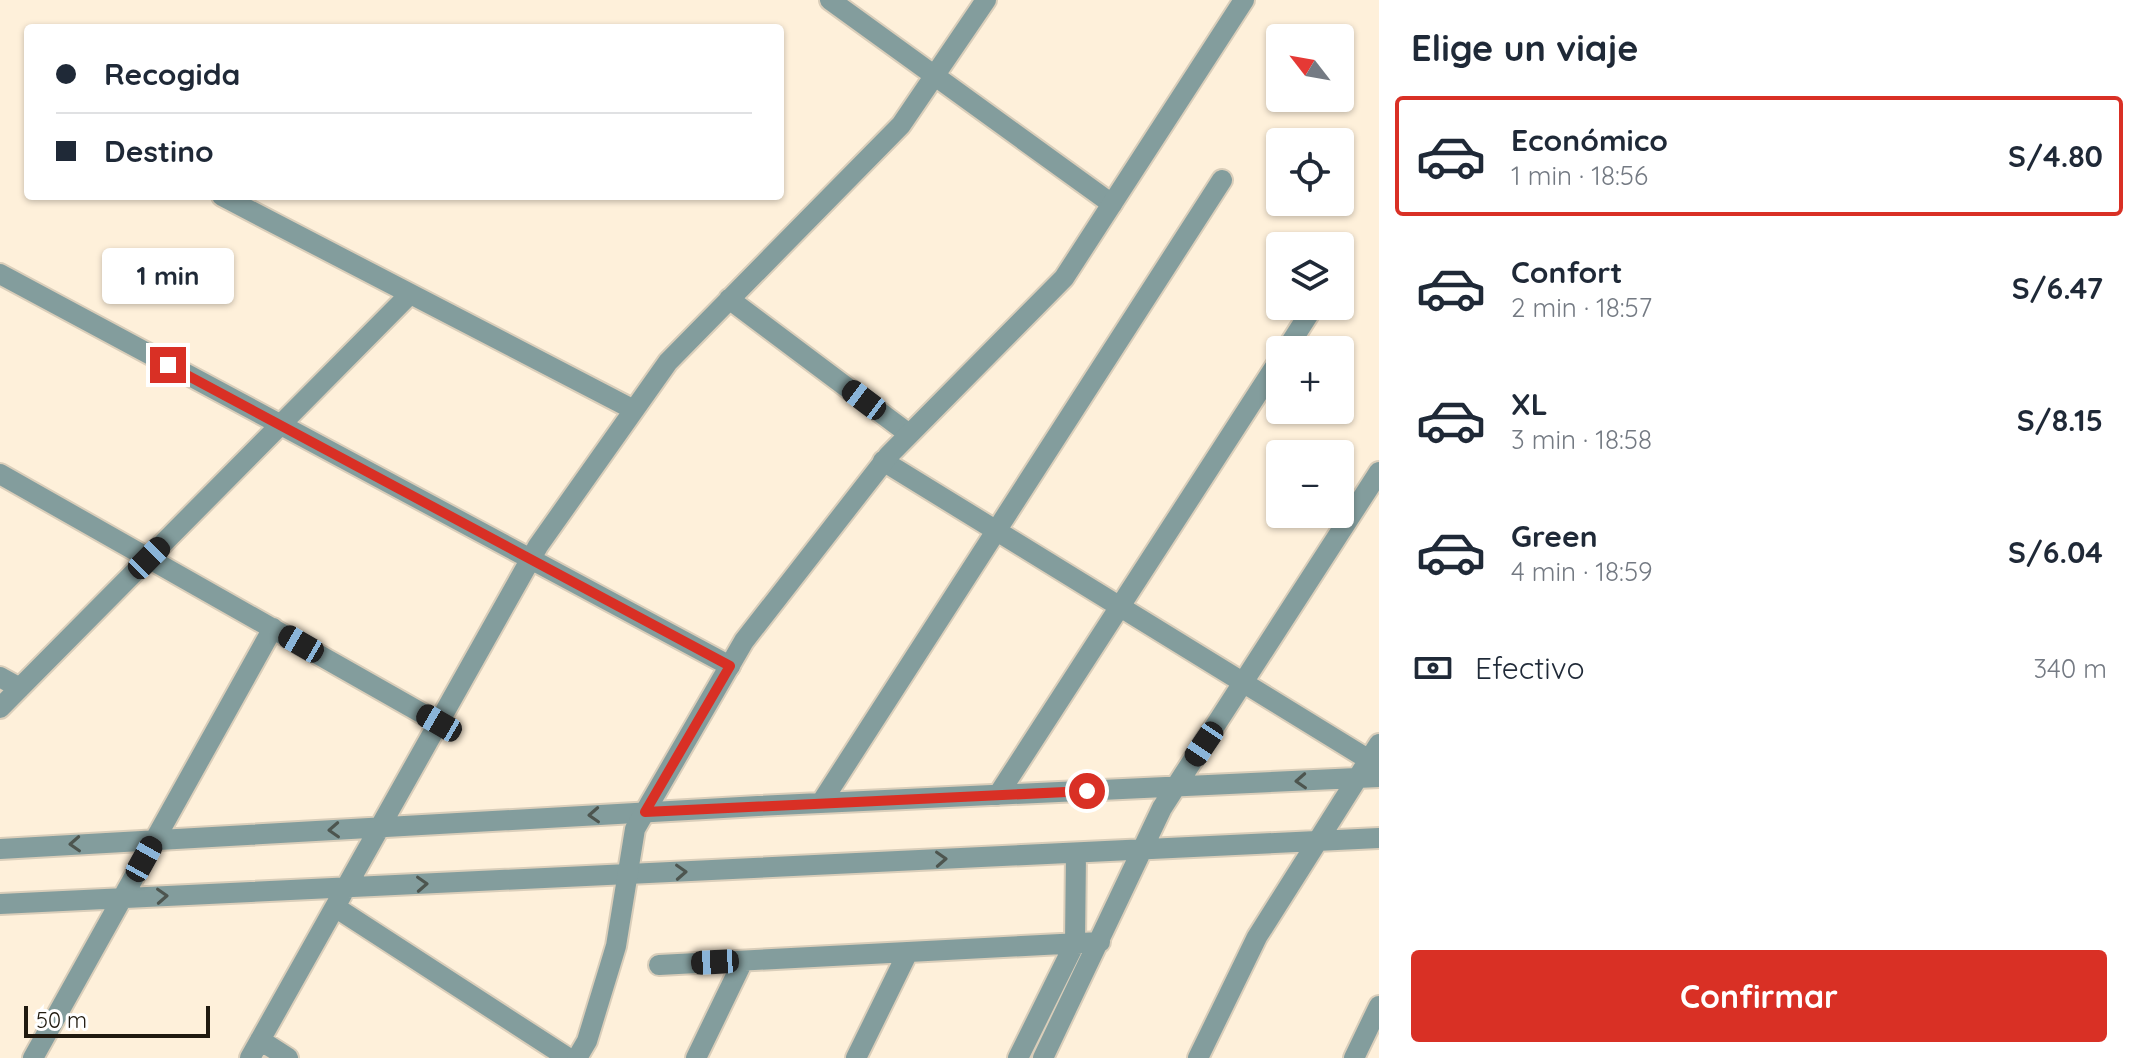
<!DOCTYPE html>
<html lang="es">
<head>
<meta charset="utf-8">
<style>
  :root { --surface:#fff; --page:#f2f2f3; --text:#1f2937; --muted:#747a83; --line:#e0e1e3; --accent:#d93025 }
  body { margin:0; font-family:Quicksand,sans-serif; background:var(--page); color:var(--text); height:100vh; display:flex; flex-direction:column; font-size:30px; white-space:nowrap }
  * { box-sizing:border-box; margin:0 }
  p { font-size:26px; color:var(--muted) }
  .icon { flex:none; width:44px; height:44px; fill:none; stroke:currentColor; stroke-width:2; stroke-linecap:round; stroke-linejoin:round }
  .map { position:relative; flex:1; overflow:hidden }
  .side { display:flex; flex-direction:column; background:var(--surface); width:760px }
  .side>* { flex:none }
  .guide { position:absolute; left:24px; top:24px; width:760px; height:176px; border-radius:8px; box-shadow:0 2px 6px #0004; display:grid; align-content:center; height:176px; padding:0 32px; background:var(--surface) }
  .needle { width:52px; rotate:301deg }
  .buttons { position:absolute; left:1266px; top:24px; display:grid; gap:16px }
  .buttons a { display:grid; place-items:center; width:88px; height:88px; border-radius:8px; background:var(--surface); box-shadow:0 2px 6px #0004; font-size:40px }
  .scale { position:absolute; left:24px; bottom:20px; width:186px; box-sizing:border-box; padding-left:8px; border:4px solid #201a0f; border-top:0; font-size:22px; line-height:28px; white-space:nowrap; color:#201a0f; -webkit-text-stroke:6px #fff; paint-order:stroke }
  .end { position:absolute; width:36px; height:36px; margin:-18px; border:10px solid #d93025; background:#fff; box-shadow:0 0 0 4px #fff }
  .from { border-radius:50% }
  .bubble { position:absolute; height:56px; border-radius:8px; background:var(--surface); box-shadow:0 2px 6px #0004; font-size:26px; font-weight:700; line-height:56px; text-align:center }
  .car { position:absolute; width:24px; height:48px; margin:-24px -12px; border-radius:10px; box-shadow:0 0 6px 2px #0007; background:linear-gradient(#222 24%,#8ab4d8 0 40%,#222 0 76%,#8ab4d8 0 86%,#222 0) }
  .guide b { display:flex; align-items:center; gap:28px; height:76px; font-size:30px }
  .guide b+b { border-top:2px solid var(--line) }
  .guide i { width:20px; height:20px; background:var(--text) }
  ul { padding:0; list-style:none }
  li { display:flex; align-items:center; gap:24px; height:120px; margin:0 16px 12px; padding:0 16px; border:4px solid transparent; border-radius:8px }
  li div { flex:1 }
  li b { display:block; font-size:30px }
  li em { font-style:normal; font-weight:700 }
  li.current { border-color:var(--accent) }
  li>.icon { width:72px; height:72px; stroke-width:1.5 }
  h2 { padding:0 32px; font-size:36px; line-height:96px }
  .pay { display:flex; align-items:center; gap:20px; height:88px; padding:0 32px; font-size:30px }
  .pay p { margin-inline-start:auto }
  .action { display:flex; gap:16px; margin-top:auto; padding:16px 32px }
  .action a { flex:1; height:92px; border-radius:8px; background:var(--accent); color:#fff; font-size:32px; font-weight:700; line-height:92px; text-align:center }
  main { display:flex; flex:1; min-height:0 }
  .map>svg:first-child { display:block }
</style>
</head>
<body>
<main>
<div class="map">
<svg width="1379" height="1058" viewBox="0 0 1379 1058">
  <rect width="100%" height="100%" fill="#fef0da"/>
  <g fill="none" stroke-linecap="round" stroke-linejoin="round">
    <g stroke="#daceba" stroke-width="24">
      <path id="minor" d="M830,0l282,204
        M222,196l412,214
        M1340,266l1,-1
        M0,274l730,392
        M729,299l180,135
        M1286,350l28,-44
        M883,461l496,305
        M0,474l439,249
        M0,677l20,11
        M0,708l410,-414
        M998,795l282,-436
        M821,803l401,-623
        M0,849l758,-43 621,-29
        M0,904l1379,-66
        M335,907l233,151
        M659,965l441,-23
        M260,1040l28,18
        M33,1058l240,-430
        M250,1058l288,-512 130,-184 233,-237 85,-125
        M696,1058l47,-97
        M856,1058l52,-106
        M1018,1058l57,-115 1,-90
        M1043,1058l119,-250 217,-336
        M1198,1058l59,-121 122,-193
        M1354,1058l25,-52"/>
    </g>
    <g stroke="#daceba" stroke-width="24">
      <path id="tertiary" d="M577,1058l10,-17 29,-95 19,-117 109,-188 145,-186 175,-177 180,-278"/>
    </g>
    <use href="#minor" stroke="#839d9d" stroke-width="20"/>
    <use href="#tertiary" stroke="#839d9d" stroke-width="20"/>
  </g>
  <defs><path id="oneway-chevron" d="M-2-3.5L2.5 0L-2 3.5" fill="none" stroke-width="1.6" stroke-linecap="round" stroke-linejoin="round" transform="scale(2)"/></defs>
  <g stroke="#4d554f">
    <use href="#oneway-chevron" transform="translate(1301 781) rotate(177)"/>
    <use href="#oneway-chevron" transform="translate(594 815) rotate(177)"/>
    <use href="#oneway-chevron" transform="translate(334 830) rotate(177)"/>
    <use href="#oneway-chevron" transform="translate(75 844) rotate(177)"/>
    <use href="#oneway-chevron" transform="translate(941 859) rotate(-3)"/>
    <use href="#oneway-chevron" transform="translate(681 872) rotate(-3)"/>
    <use href="#oneway-chevron" transform="translate(422 884) rotate(-3)"/>
    <use href="#oneway-chevron" transform="translate(162 896) rotate(-3)"/>
  </g>
  <g fill="none" stroke-linecap="round" stroke-linejoin="round">
    <path stroke="#d93025" stroke-width="10" d="M168,365l562,301 -85,146 442,-21"/>
  </g>
</svg>
<div class="buttons">
<a><svg class="needle" viewBox="-14 -14 28 28"><path d="M0-13l5 13h-10z" fill="#e53935"/><path d="M0 13l5-13h-10z" fill="#747a83"/></svg></a>
<a><svg class="icon" aria-label="locate" viewBox="0 0 24 24"><circle cx="12" cy="12" r="6"/><path d="M12 2v4M12 18v4M2 12h4M18 12h4"/></svg></a>
<a><svg class="icon" aria-label="layers" viewBox="0 0 24 24"><path d="M12 4l9 5-9 5-9-5zM3 14l9 5 9-5"/></svg></a>
<a>+</a>
<a>−</a>
</div>
<div class="scale">50 m</div>
<i class="end from" style="left:1087px;top:791px"></i>
<i class="end" style="left:168px;top:365px"></i>
<div class="bubble" style="left:102px;top:248px;width:132px">1 min</div>
<i class="car" style="left:864px;top:400px;rotate:307deg"></i>
<i class="car" style="left:149px;top:558px;rotate:45deg"></i>
<i class="car" style="left:301px;top:644px;rotate:300deg"></i>
<i class="car" style="left:439px;top:723px;rotate:300deg"></i>
<i class="car" style="left:1204px;top:744px;rotate:214deg"></i>
<i class="car" style="left:144px;top:859px;rotate:29deg"></i>
<i class="car" style="left:715px;top:962px;rotate:267deg"></i>
<div class="guide">
<b><i class="from"></i>Recogida</b>
<b><i></i>Destino</b>
</div>
</div>
<section class="side">
<h2>Elige un viaje</h2>
<ul>
<li class="current"><svg class="icon" aria-label="car" viewBox="0 0 24 24"><path d="M5 17H2v-5l4-1 3-4h7l3 4 3 1v5h-3M9 17h6M6 11h13"/><circle cx="7" cy="17" r="2"/><circle cx="17" cy="17" r="2"/></svg><div><b>Económico</b><p>1 min · 18:56</p></div><em>S/4.80</em></li>
<li><svg class="icon" aria-label="car" viewBox="0 0 24 24"><path d="M5 17H2v-5l4-1 3-4h7l3 4 3 1v5h-3M9 17h6M6 11h13"/><circle cx="7" cy="17" r="2"/><circle cx="17" cy="17" r="2"/></svg><div><b>Confort</b><p>2 min · 18:57</p></div><em>S/6.47</em></li>
<li><svg class="icon" aria-label="car" viewBox="0 0 24 24"><path d="M5 17H2v-5l4-1 3-4h7l3 4 3 1v5h-3M9 17h6M6 11h13"/><circle cx="7" cy="17" r="2"/><circle cx="17" cy="17" r="2"/></svg><div><b>XL</b><p>3 min · 18:58</p></div><em>S/8.15</em></li>
<li><svg class="icon" aria-label="car" viewBox="0 0 24 24"><path d="M5 17H2v-5l4-1 3-4h7l3 4 3 1v5h-3M9 17h6M6 11h13"/><circle cx="7" cy="17" r="2"/><circle cx="17" cy="17" r="2"/></svg><div><b>Green</b><p>4 min · 18:59</p></div><em>S/6.04</em></li>
</ul>
<div class="pay"><svg class="icon" aria-label="cash" viewBox="0 0 24 24"><path d="M3 7h18v10H3z"/><circle cx="12" cy="12" r="2"/></svg>Efectivo<p>340 m</p></div>
<div class="action"><a>Confirmar</a></div>
</section>
</main>
</body>
</html>
